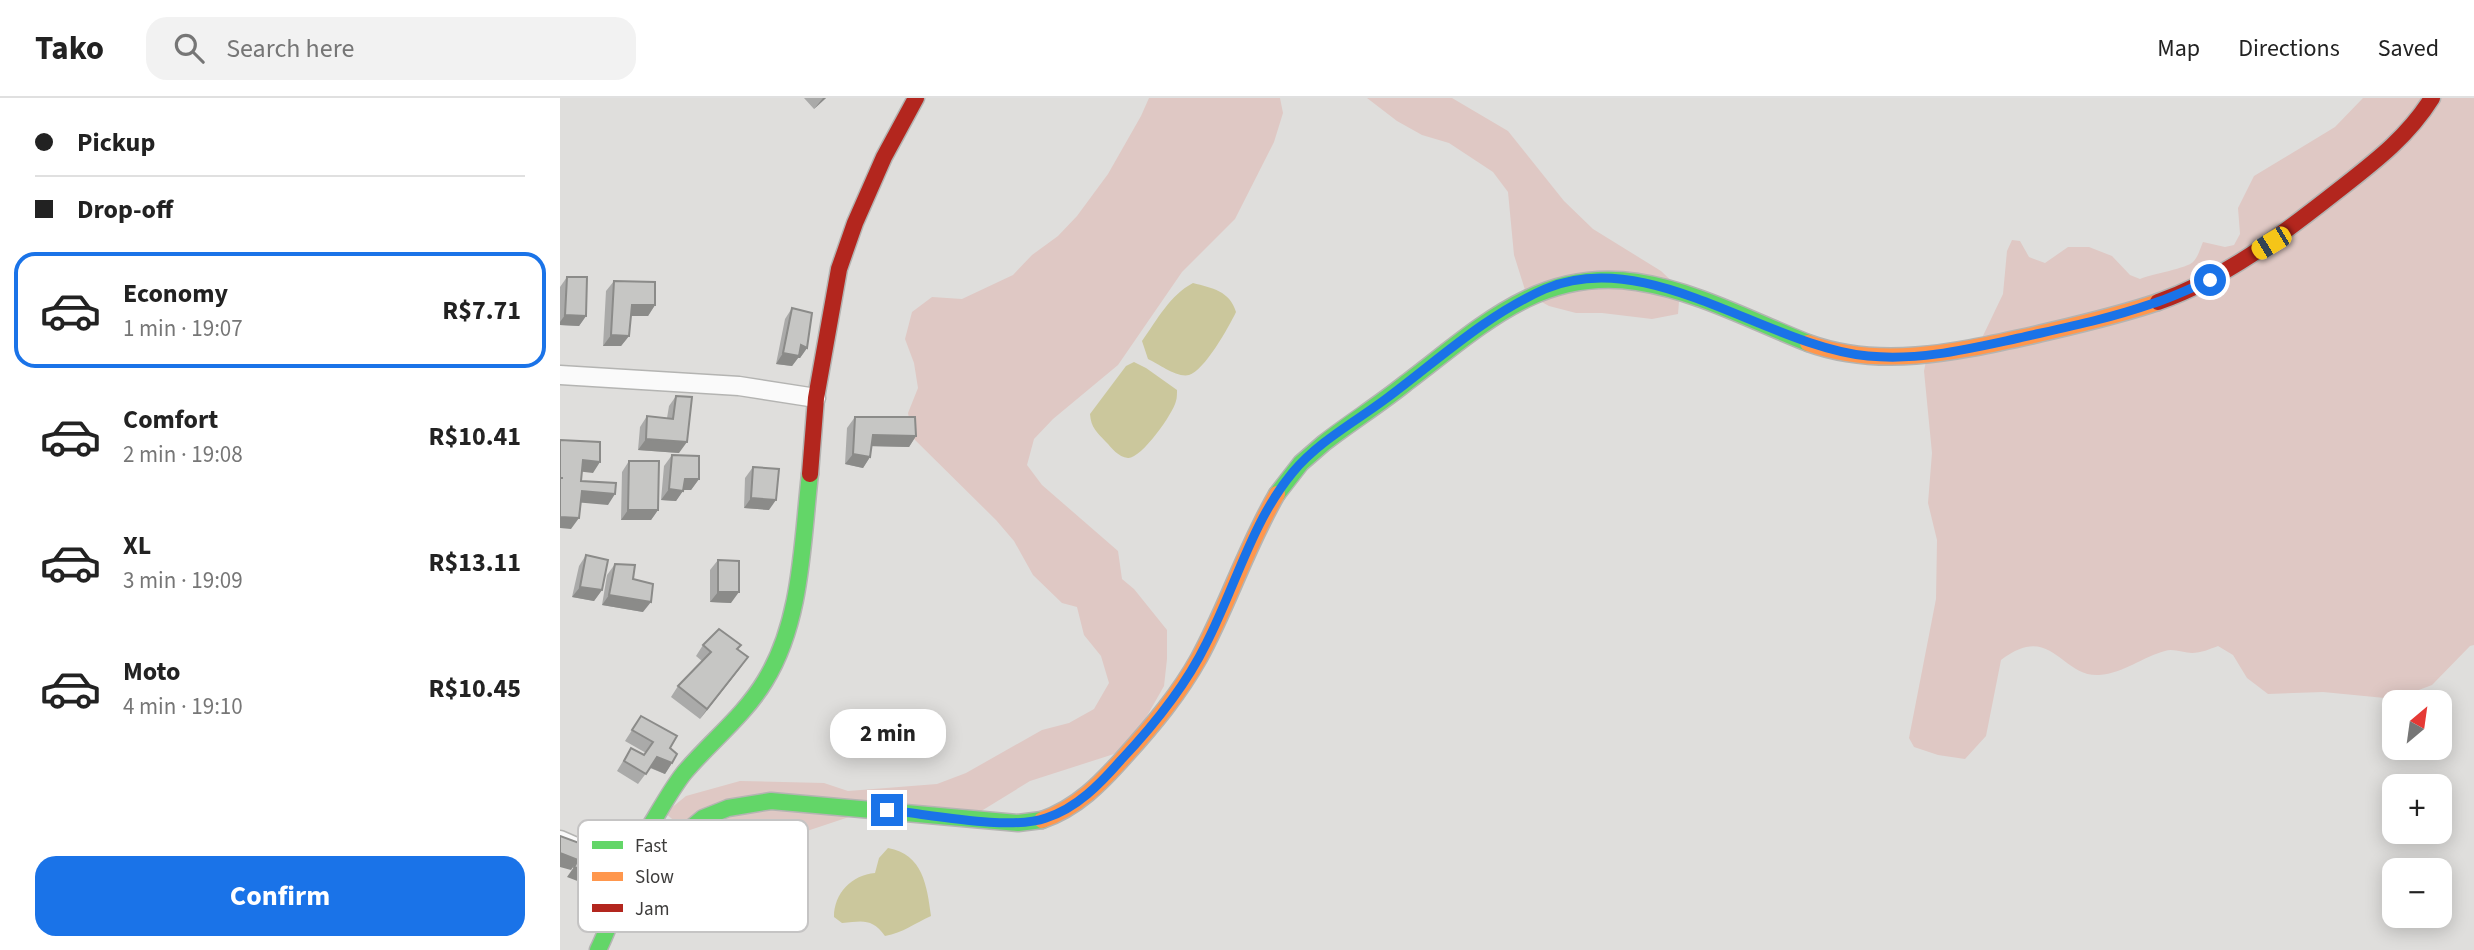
<!DOCTYPE html>
<html lang="en">
<head>
<meta charset="utf-8">
<style>
  :root { --surface:#fff; --page:#f2f2f2; --text:#222; --muted:#767676; --line:#e0e0e0; --accent:#1a73e8 }
  body { margin:0; font-family:"Source Sans 3",sans-serif; background:var(--page); color:var(--text); height:100vh; display:flex; flex-direction:column; font-size:26px; white-space:nowrap }
  * { box-sizing:border-box; margin:0 }
  p { font-size:23px; color:var(--muted) }
  .icon { flex:none; width:38px; height:38px; fill:none; stroke:currentColor; stroke-width:2; stroke-linecap:round; stroke-linejoin:round }
  .map { position:relative; flex:1; overflow:hidden }
  .side { display:flex; flex-direction:column; background:var(--surface); width:560px }
  .side>* { flex:none }
  .guide { display:grid; align-content:center; height:154px; padding:0 35px; background:var(--surface) }
  .needle { width:46px; rotate:29deg }
  .fabs { position:absolute; left:1822px; top:592px; display:grid; gap:14px }
  .fabs a { display:grid; place-items:center; width:70px; height:70px; border-radius:14px; background:var(--surface); box-shadow:0 4px 18px #0003; font-size:35px }
  .end { position:absolute; width:32px; height:32px; margin:-16px; border:9px solid #1a73e8; background:#fff; box-shadow:0 0 0 4px #fff }
  .from { border-radius:50% }
  .bubble { position:absolute; height:49px; border-radius:21px; background:var(--surface); box-shadow:0 4px 18px #0003; font-size:23px; font-weight:700; line-height:49px; text-align:center }
  .car { position:absolute; width:21px; height:42px; margin:-21px -10px; border-radius:9px; box-shadow:0 0 5px 2px #0007; background:linear-gradient(#f5c518 24%,#345 0 40%,#f5c518 0 76%,#345 0 86%,#f5c518 0) }
  .guide b { display:flex; align-items:center; gap:24px; height:66px; font-size:26px }
  .guide b+b { border-top:2px solid var(--line) }
  .guide i { width:18px; height:18px; background:var(--text) }
  ul { padding:0; list-style:none }
  li { display:flex; align-items:center; gap:21px; height:116px; margin:0 14px 10px; padding:0 21px; border:4px solid transparent; border-radius:21px }
  li div { flex:1 }
  li b { display:block; font-size:26px }
  li em { font-style:normal; font-weight:700 }
  li.selected { border-color:var(--accent) }
  li>.icon { width:63px; height:63px; stroke-width:1.5 }
  .cta { display:flex; gap:14px; margin-top:auto; padding:14px 35px }
  .cta a { flex:1; height:80px; border-radius:21px; background:var(--accent); color:#fff; font-size:28px; font-weight:700; line-height:80px; text-align:center }
  header { display:flex; align-items:center; gap:42px; box-sizing:border-box; height:98px; padding:0 35px; background:var(--surface); border-bottom:2px solid var(--line) }
  header strong { font-size:33px }
  nav { display:flex; gap:38px; margin-inline-start:auto; font-size:24px }
  .search { width:490px; height:63px; background:var(--page); display:flex; align-items:center; gap:18px; box-sizing:border-box; padding:0 24px; border-radius:21px; color:var(--muted); font-size:26px }
  main { display:flex; flex:1; min-height:0 }
  .map>svg:first-child { display:block }
</style>
</head>
<body>
<header>
<strong>Tako</strong>
<div class="search"><svg class="icon" aria-label="search" viewBox="0 0 24 24"><circle cx="10" cy="10" r="6"/><path d="M15 15l6 6"/></svg>Search here</div>
<nav><a>Map</a><a>Directions</a><a>Saved</a></nav>
</header>
<main>
<section class="side">
<div class="guide">
<b><i class="from"></i>Pickup</b>
<b><i></i>Drop-off</b>
</div>
<ul>
<li class="selected"><svg class="icon" aria-label="car" viewBox="0 0 24 24"><path d="M5 17H2v-5l4-1 3-4h7l3 4 3 1v5h-3M9 17h6M6 11h13"/><circle cx="7" cy="17" r="2"/><circle cx="17" cy="17" r="2"/></svg><div><b>Economy</b><p>1 min · 19:07</p></div><em>R$7.71</em></li>
<li><svg class="icon" aria-label="car" viewBox="0 0 24 24"><path d="M5 17H2v-5l4-1 3-4h7l3 4 3 1v5h-3M9 17h6M6 11h13"/><circle cx="7" cy="17" r="2"/><circle cx="17" cy="17" r="2"/></svg><div><b>Comfort</b><p>2 min · 19:08</p></div><em>R$10.41</em></li>
<li><svg class="icon" aria-label="car" viewBox="0 0 24 24"><path d="M5 17H2v-5l4-1 3-4h7l3 4 3 1v5h-3M9 17h6M6 11h13"/><circle cx="7" cy="17" r="2"/><circle cx="17" cy="17" r="2"/></svg><div><b>XL</b><p>3 min · 19:09</p></div><em>R$13.11</em></li>
<li><svg class="icon" aria-label="car" viewBox="0 0 24 24"><path d="M5 17H2v-5l4-1 3-4h7l3 4 3 1v5h-3M9 17h6M6 11h13"/><circle cx="7" cy="17" r="2"/><circle cx="17" cy="17" r="2"/></svg><div><b>Moto</b><p>4 min · 19:10</p></div><em>R$10.45</em></li>
</ul>
<div class="cta"><a>Confirm</a></div>
</section>
<div class="map">
<svg width="1914" height="852" viewBox="0 0 1914 852">
  <rect width="100%" height="100%" fill="#dfdedc"/>
  <path fill="#dfc8c4" d="M589,0h131l3,15 -9,29 -39,77 -53,53 -64,93 -65,54 -19,20 -7,26 15,20 76,66 4,28 12,10 33,41v29l-3,27 -29,51 -21,17 -84,27 -52,32 -120,1 -57,19 -62,10 -29,1 -26,-15 -19,-16 21,-17 54,-15 84,2 24,8 89,-7 29,-11 76,-43 27,-7 25,-14 15,-26 -8,-27 -17,-21 -7,-28 -15,-4 -29,-28 -19,-34 -18,-21 -83,-82 -5,-25 10,-25 -4,-25 -9,-24 7,-27 20,-15 30,2 51,-24 19,-20 26,-19 19,-20 31,-42 33,-58z
    M807,0h85l56,33 56,70 29,28 68,42 19,18 -2,25 -26,5 -50,-6h-26l-27,-7 -23,-13 -12,-38 -6,-63 -15,-20 -44,-29 -27,-8 -25,-14z
    M1803,0h111v547l-4,1 -38,39 -37,14 -72,-7 -55,2 -21,-16 -14,-23 -15,-9c-8,3 -17,7 -26,7 -8,0 -19,-5 -27,-2 -23,6 -40,22 -66,24 -38,2 -48,-54 -98,-15l-15,76 -21,23 -27,-4 -24,-8 -5,-9 27,-139 1,-59 -9,-37 4,-50 -8,-82 3,-15 54,-16 22,-46 4,-43 5,-11 8,1 9,16 16,6 23,-16h21l23,9 18,19 10,4c12,-5 48,-11 53,-17 5,-5 7,-13 10,-20l22,5 9,-2 6,-11 -2,-26 16,-32 81,-49z"/>
  <path fill="#cbc79c" d="M633,185c19,5 37,8 43,29 -7,15 -32,59 -47,63 -12,3 -30,-11 -41,-16l-6,-18c15,-21 28,-46 51,-58z
    M574,264l12,6 31,22c0,3 0,8 -1,11 -3,13 -35,58 -48,57 -10,-1 -16,-10 -22,-16 -9,-10 -15,-14 -16,-28l36,-48z
    M328,750c35,6 39,38 43,68 -16,7 -28,17 -46,20 -13,-18 -22,-15 -43,-13l-8,-6c0,-24 18,-42 41,-44l4,-15z"/>
  <g fill="none" stroke-linecap="round" stroke-linejoin="round">
    <g stroke="#b4b4b2" stroke-width="21">
      <path id="street" d="M0,277l179,11 77,12
        M0,742l69,30"/>
    </g>
    <g stroke="#b4b4b2" stroke-width="19">
      <path id="fast" d="M717,396l24,-31 23,-20c27,-21 56,-39 82,-60 73,-55 133,-116 231,-101 60,9 115,39 171,61
        M51,826l68,-86 24,-20 25,-10 43,-7 247,22 24,-3
        M38,852c21,-43 31,-92 57,-132 9,-15 18,-31 29,-45 26,-31 60,-57 81,-92 37,-60 37,-138 45,-207"/>
    </g>
    <g stroke="#b4b4b2" stroke-width="19">
      <path id="slow" d="M1248,245c74,27 152,8 226,-8 42,-10 83,-19 124,-33
        M482,722c35,-12 59,-37 83,-64 28,-31 54,-62 74,-98 29,-53 47,-111 78,-164"/>
    </g>
    <g stroke="#b4b4b2" stroke-width="19">
      <path id="jam" d="M1598,204c68,-24 122,-66 178,-110 37,-29 71,-54 96,-94
        M250,376l6,-76 23,-129 16,-46 29,-66 32,-59"/>
    </g>
    <use href="#street" stroke="#fafafa" stroke-width="18"/>
    <use href="#fast" stroke="#63d668" stroke-width="16"/>
    <use href="#slow" stroke="#ff974d" stroke-width="16"/>
    <use href="#jam" stroke="#b3261e" stroke-width="16"/>
  </g>
  <path fill="#aaaaa9" d="M244,0h22l-12,11z
    M7,179l19,39 -7,10 -19,-1v-38z
    M54,183l41,24 -7,11h-17l-2,20 -8,10h-18l3,-55z
    M232,210l15,40 -7,10h-2l-6,8 -16,-2 9,-45z
    M116,298l3,57 -41,-3 2,-23 7,-11 20,2 2,-12z
    M295,319l61,19 -7,11 -37,-1 -2,11 -7,11 -18,-4 2,-36z
    M112,357l27,24 -8,11h-8l-7,11 -15,-1 3,-34z
    M69,363l29,49 -7,10h-30l1,-48z
    M193,369l16,43 -25,-2 1,-30z
    M26,457l16,35 -8,11 -22,-4 7,-31z
    M158,462l13,43 -21,-1v-32z
    M55,466l18,15 10,33 -41,-7 5,-30z
    M143,547l35,4 3,18 -41,52 -29,-22 7,-11 24,-25 -6,-5z
    M81,618l29,32 2,15 -7,11 -15,-6 -12,16 -21,-13 14,-23 13,7 2,-2 -21,-12z"/>
  <path fill="#8b8b89" d="M263,0h3l-12,11z
    M72,207h23l-7,11h-23z
    M5,217l21,1 -7,10 -19,-1v-3z
    M51,237l18,1 -8,10h-18z
    M241,247l6,3 -7,10h-2l-6,8 -16,-2 7,-11z
    M313,337l43,1 -7,11 -44,-1z
    M86,341l41,3 -8,11 -41,-3z
    M293,356l17,3 -7,11 -18,-4z
    M23,362l17,2 -7,11 -17,-2z
    M125,381h14l-8,11h-14z
    M109,391l14,2 -7,10 -15,-1z
    M22,393l33,3 -7,11 -34,-3z
    M191,400l25,2 -7,10 -25,-2z
    M68,412h30l-7,10h-30z
    M0,419l19,1 -8,11 -11,-1z
    M20,489l22,3 -8,11 -22,-4z
    M158,494h21l-8,11 -21,-1z
    M49,497l42,7 -8,10 -41,-7z
    M188,559l-7,10 -41,52 7,-10z
    M97,659l15,6 -7,11 -16,-7z
    M0,755l18,7 -7,10 -11,-3z
    M14,769l27,10 -8,10 -26,-10z"/>
  <path fill="#c6c6c4" stroke="#8b8b89" stroke-width="2" d="M7,179h20l-1,39 -21,-1z
    M54,183l41,1v23h-23l-3,31 -18,-1z
    M232,210l20,5 -5,35 -6,-3 -2,11 -16,-3z
    M116,298l16,1 -5,45 -41,-3 1,-23 26,3z
    M295,319h60l1,19 -43,-1 -3,22 -17,-3z
    M0,342l40,2v20l-17,-2 -2,21 35,2 -1,11 -33,-3 -3,27 -19,-1v-39h3h-3z
    M112,357l27,1v23h-14l-2,12 -14,-2z
    M69,363h30l-1,49h-30z
    M193,369l26,2 -3,31 -25,-2z
    M26,457l22,5 -6,30 -22,-3z
    M158,462l21,1v31h-21z
    M55,466l20,1 -2,14 20,5 -2,18 -42,-7z
    M159,531l22,16 -4,4 11,8 -41,52 -29,-23 33,-34 -8,-7z
    M81,618l36,20 -7,12 7,6 -5,9 -15,-6 -11,17 -22,-13 7,-13 13,7 9,-13 -21,-12z
    M0,738l49,18 -8,23 -27,-10 4,-7 -18,-7z"/>
  <g fill="none" stroke-linecap="round" stroke-linejoin="round">
    <path stroke="#1a73e8" stroke-width="9" d="M327,712c41,4 123,21 159,8 31,-10 54,-34 75,-58 33,-35 64,-73 85,-116 29,-56 46,-123 87,-172 26,-31 62,-50 94,-74 51,-38 99,-83 158,-109 103,-44 221,57 323,67 52,5 100,-7 151,-18 44,-10 89,-19 132,-34 20,-6 40,-16 59,-24"/>
  </g>
  <rect x="18" y="722" width="230" height="112" rx="10" fill="#fff" stroke="#c5c4c4" stroke-width="2"/>
  <rect x="32" y="743" width="31" height="8" fill="#63d668"/>
  <rect x="32" y="774" width="31" height="9" fill="#ff974d"/>
  <rect x="32" y="806" width="31" height="8" fill="#b3261e"/>
  <g font-size="19" fill="#3d3c3b">
    <text x="75" y="754">Fast</text>
    <text x="75" y="785">Slow</text>
    <text x="75" y="817">Jam</text>
  </g>
</svg>
<div class="fabs">
<a><svg class="needle" viewBox="-14 -14 28 28"><path d="M0-13l5 13h-10z" fill="#e53935"/><path d="M0 13l5-13h-10z" fill="#767676"/></svg></a>
<a>+</a>
<a>−</a>
</div>
<i class="end from" style="left:1650px;top:182px"></i>
<i class="end" style="left:327px;top:712px"></i>
<div class="bubble" style="left:270px;top:611px;width:116px">2 min</div>
<i class="car" style="left:1711px;top:145px;rotate:239deg"></i>
</div>
</main>
</body>
</html>
